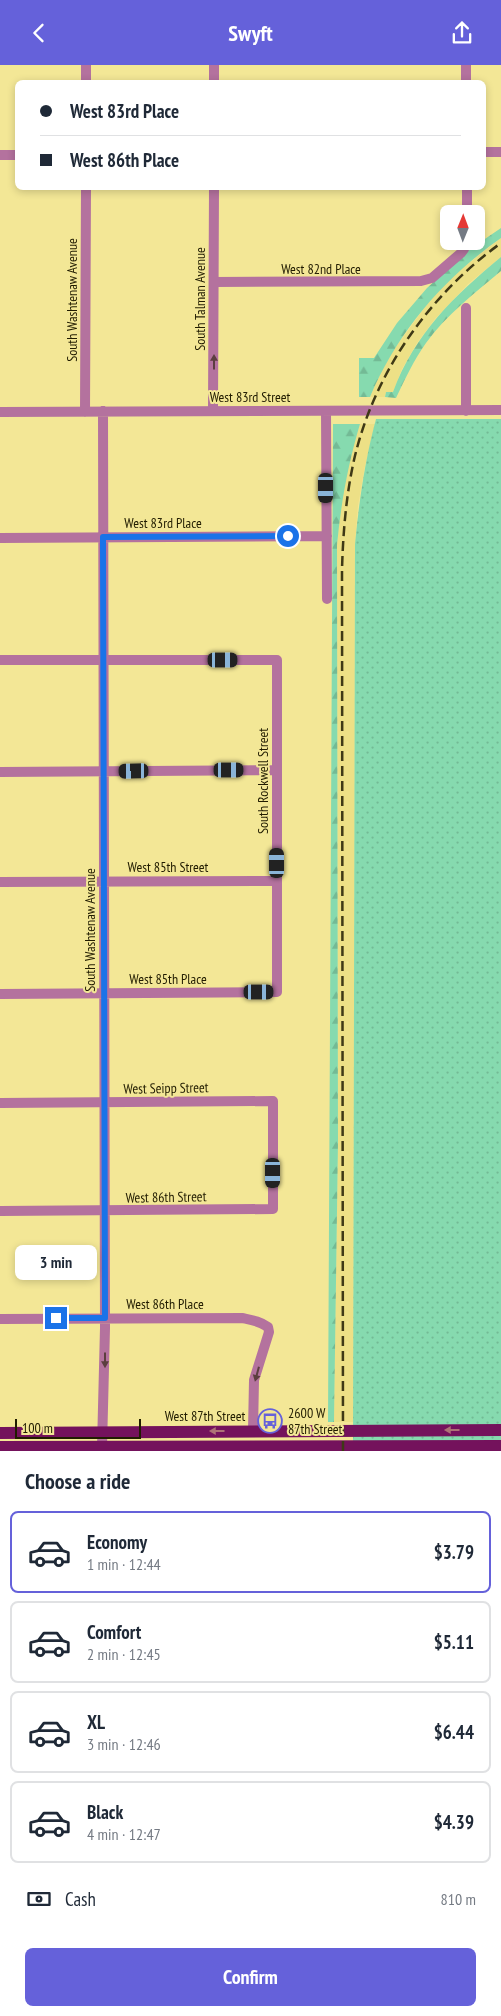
<!DOCTYPE html>
<html lang="en">
<head>
<meta charset="utf-8">
<style>
  :root { --surface:#fff; --page:#f6f6f7; --text:#1f2937; --muted:#747a83; --line:#e0e1e3; --accent:#6561da }
  body { margin:0; font-family:"PT Sans Narrow",sans-serif; background:var(--page); color:var(--text); height:100vh; display:flex; flex-direction:column; font-size:19px; white-space:nowrap }
  * { box-sizing:border-box; margin:0 }
  p { font-size:16px; color:var(--muted) }
  .icon { flex:none; width:28px; height:28px; fill:none; stroke:currentColor; stroke-width:2; stroke-linecap:round; stroke-linejoin:round }
  .map { position:relative; height:1386px; overflow:hidden }
  .panel { display:flex; flex-direction:column; background:var(--surface); flex:1 }
  .panel>* { flex:none }
  .guide { position:absolute; left:15px; top:15px; width:471px; height:110px; border-radius:8px; box-shadow:0 2px 8px #0003; display:grid; align-content:center; height:110px; padding:0 25px; background:var(--surface) }
  .needle { width:32px; rotate:1deg }
  .controls { position:absolute; left:440px; top:140px; display:grid; gap:10px }
  .controls a { display:grid; place-items:center; width:45px; height:45px; border-radius:8px; background:var(--surface); box-shadow:0 2px 8px #0003; font-size:25px }
  .scale { position:absolute; left:15px; bottom:12px; width:126px; box-sizing:border-box; padding-left:5px; border:2px solid #211c00; border-top:0; font-size:14px; line-height:18px; white-space:nowrap; color:#211c00; -webkit-text-stroke:4px #f3e796; paint-order:stroke }
  .end { position:absolute; width:22px; height:22px; margin:-11px; border:6px solid #1a73e8; background:#fff; box-shadow:0 0 0 2px #fff }
  .from { border-radius:50% }
  .bubble { position:absolute; height:35px; border-radius:8px; background:var(--surface); box-shadow:0 2px 8px #0003; font-size:16px; font-weight:700; line-height:35px; text-align:center }
  .car { position:absolute; width:15px; height:30px; margin:-15px -8px; border-radius:6px; box-shadow:0 0 4px 1px #0007; background:linear-gradient(#222 24%,#8ab4d8 0 40%,#222 0 76%,#8ab4d8 0 86%,#222 0) }
  .guide b { display:flex; align-items:center; gap:18px; height:48px; font-size:19px }
  .guide b+b { border-top:1px solid var(--line) }
  .guide i { width:12px; height:12px; background:var(--text) }
  ul { padding:0; list-style:none }
  li { display:flex; align-items:center; gap:15px; height:82px; margin:0 10px 8px; padding:0 15px; border:2px solid var(--line); border-radius:8px }
  li div { flex:1 }
  li b { display:block; font-size:19px }
  li em { font-style:normal; font-weight:700 }
  li.active { border-color:var(--accent) }
  li>.icon { width:45px; height:45px; stroke-width:1.5 }
  h2 { padding:0 25px; font-size:22px; line-height:60px }
  .pay { display:flex; align-items:center; gap:12px; height:55px; padding:0 25px; font-size:19px }
  .pay p { margin-inline-start:auto }
  .action { display:flex; gap:10px; margin-top:auto; padding:10px 25px }
  .action a { flex:1; height:58px; border-radius:8px; background:var(--accent); color:#fff; font-size:20px; font-weight:700; line-height:58px; text-align:center }
  header { display:flex; justify-content:space-between; align-items:center; height:65px; padding:0 25px; background:var(--accent); color:#fff; font-size:22px; font-weight:700 }
  .map>svg:first-child { display:block }
</style>
</head>
<body>
<header><svg class="icon" aria-label="back" viewBox="0 0 24 24"><path d="M15 5l-7 7 7 7"/></svg>Swyft<svg class="icon" aria-label="share" viewBox="0 0 24 24"><path d="M12 15V3M7 8l5-5 5 5M5 13v7h14v-7"/></svg></header>
<div class="map">
<svg width="501" height="1386" viewBox="0 0 501 1386">
  <defs>
    <pattern id="grass-dots" width="8" height="8" patternUnits="userSpaceOnUse" patternTransform="scale(1.25)"><rect width="8" height="8" fill="#86daaf"/><path d="M2 2h.1M6 6h.1" fill="none" stroke="#73ba95" stroke-width="1.8" stroke-linecap="round"/></pattern>
    <pattern id="forest-firs" width="22" height="20" patternUnits="userSpaceOnUse" patternTransform="scale(1.25)"><rect width="22" height="20" fill="#86daaf"/><path d="M5 1l3.5 6h-7zM16 11l3.5 6h-7z" fill="#73ba95"/></pattern>
  </defs>
  <rect width="100%" height="100%" fill="#f3e796"/>
  <path fill="#ede086" d="M501,173v19l-33,27 -33,35 -18,24 -15,26 -9,23h-7l-1,5h-15l11,-25 14,-24 36,-49 18,-20z
    M360,359h15l-10,42 -7,40 -3,38 -2,878h-19l4,-280 -1,-597 3,-35 8,-47z"/>
  <path fill="url(#grass-dots)" d="M376,354h125v1032h-148l2,-907c4,-43 10,-84 21,-125z"/>
  <path fill="url(#forest-firs)" d="M501,163v10c-58,41 -103,93 -131,159h-11v-39h15l23,-35 30,-35 41,-37 4,-7 7,-1z
    M501,192v14c-26,22 -55,44 -75,72 -12,17 -21,36 -30,55l-11,-1 1,-5h7c22,-59 61,-96 108,-135z
    M333,359h27c-12,40 -19,79 -23,121l1,597 -4,280h-6z"/>
  <g fill="none" stroke-linecap="round" stroke-linejoin="round">
    <path stroke="#b4729e" stroke-width="10" d="M466,0v18
      M86,18v-18
      M214,18v-18
      M484,87h17
      M0,90h18
      M467,122v27
      M214,217l207,-1 11,-3 29,-25 3,-4 2,-8
      M213,346l1,-224
      M326,346l1,188
      M466,346v-103
      M0,347l501,-2
      M85,347l1,-225
      M0,473l327,-2
      M0,595h277v332l-277,2
      M0,707l277,-2
      M0,817l277,-1
      M0,1038l273,-2v108l-273,2
      M0,1254l242,-1c10,2 18,3 26,9l1,5 -15,48 -1,51
      M102,1382l3,-119 -2,-917"/>
    <path stroke="#74125c" stroke-width="12" d="M0,1368l501,-3
      M0,1382l501,-1"/>
    <path stroke="#3f3916" stroke-width="2.5" stroke-dasharray="10 5" stroke-linecap="butt" d="M343,1386l-1,-881c1,-37 4,-74 12,-110 20,-87 75,-165 147,-217"/>
  </g>
  <defs><path id="oneway-solid" d="M-6-.8H1V-3.2L6.5 0L1 3.2V.8H-6Z" transform="scale(1.25)"/></defs>
  <g fill="#5c3e3f">
    <use href="#oneway-solid" transform="translate(214 297) rotate(-90)"/>
    <use href="#oneway-solid" transform="translate(105 1295) rotate(90)"/>
    <use href="#oneway-solid" transform="translate(257 1309) rotate(105)"/>
  </g>
  <g fill="#ad7276">
    <use href="#oneway-solid" transform="translate(452 1365) rotate(180)"/>
    <use href="#oneway-solid" transform="translate(217 1366) rotate(180)"/>
  </g>
  <g fill="none" stroke-linecap="round" stroke-linejoin="round">
    <path stroke="#1a73e8" stroke-width="6" d="M56,1253h49l-2,-781 185,-1"/>
  </g>
  <defs>
    <g id="bus-ring" transform="scale(1.25)"><circle r="9.5" fill="#f3e796" stroke="#6561da" stroke-width="1.5"/><path d="M-5-6H5V4H4V6H2V4H-2V6H-4V4H-5ZM-3.5-4V0h7V-4ZM-3.5 1.2v1.5H-2V1.2ZM2 1.2v1.5H3.5V1.2Z" fill="#6561da"/></g>
  </defs>
  <g fill-rule="evenodd">
    <use href="#bus-ring" x="270" y="1356"/>
  </g>
  <g text-anchor="middle" dominant-baseline="central" stroke-width="4" stroke-linejoin="round" paint-order="stroke">
    <g font-size="14" fill="#211c00" stroke="#f3e796">
      <text x="321" y="204">West 82nd Place</text>
      <text transform="translate(200 234) rotate(-90)">South Talman Avenue</text>
      <text transform="translate(72 235) rotate(-90)">South Washtenaw Avenue</text>
      <text x="250" y="332">West 83rd Street</text>
      <text x="163" y="458">West 83rd Place</text>
      <text transform="translate(263 716) rotate(-90)">South Rockwell Street</text>
      <text x="168" y="802">West 85th Street</text>
      <text transform="translate(90 865) rotate(-90)">South Washtenaw Avenue</text>
      <text x="168" y="914">West 85th Place</text>
      <text transform="translate(166 1023) rotate(-1)">West Seipp Street</text>
      <text transform="translate(166 1132) rotate(-1)">West 86th Street</text>
      <text x="165" y="1239">West 86th Place</text>
      <text x="205" y="1351">West 87th Street</text>
    </g>
    <g font-size="14" fill="#211c00" stroke="#f3e796" text-anchor="start">
      <text x="288" y="1348">2600 W<tspan x="288" dy="16">87th Street</tspan></text>
    </g>
  </g>
</svg>
<div class="controls">
<a><svg class="needle" viewBox="-14 -14 28 28"><path d="M0-13l5 13h-10z" fill="#e53935"/><path d="M0 13l5-13h-10z" fill="#747a83"/></svg></a>
</div>
<div class="scale">100 m</div>
<i class="end from" style="left:288px;top:471px"></i>
<i class="end" style="left:56px;top:1253px"></i>
<div class="bubble" style="left:15px;top:1180px;width:82px">3 min</div>
<i class="car" style="left:326px;top:423px;rotate:180deg"></i>
<i class="car" style="left:223px;top:595px;rotate:90deg"></i>
<i class="car" style="left:229px;top:705px;rotate:90deg"></i>
<i class="car" style="left:134px;top:706px;rotate:269deg"></i>
<i class="car" style="left:277px;top:798px;rotate:0deg"></i>
<i class="car" style="left:259px;top:927px;rotate:90deg"></i>
<i class="car" style="left:273px;top:1108px;rotate:180deg"></i>
<div class="guide">
<b><i class="from"></i>West 83rd Place</b>
<b><i></i>West 86th Place</b>
</div>
</div>
<section class="panel">
<h2>Choose a ride</h2>
<ul>
<li class="active"><svg class="icon" aria-label="car" viewBox="0 0 24 24"><path d="M5 17H2v-5l4-1 3-4h7l3 4 3 1v5h-3M9 17h6M6 11h13"/><circle cx="7" cy="17" r="2"/><circle cx="17" cy="17" r="2"/></svg><div><b>Economy</b><p>1 min · 12:44</p></div><em>$3.79</em></li>
<li><svg class="icon" aria-label="car" viewBox="0 0 24 24"><path d="M5 17H2v-5l4-1 3-4h7l3 4 3 1v5h-3M9 17h6M6 11h13"/><circle cx="7" cy="17" r="2"/><circle cx="17" cy="17" r="2"/></svg><div><b>Comfort</b><p>2 min · 12:45</p></div><em>$5.11</em></li>
<li><svg class="icon" aria-label="car" viewBox="0 0 24 24"><path d="M5 17H2v-5l4-1 3-4h7l3 4 3 1v5h-3M9 17h6M6 11h13"/><circle cx="7" cy="17" r="2"/><circle cx="17" cy="17" r="2"/></svg><div><b>XL</b><p>3 min · 12:46</p></div><em>$6.44</em></li>
<li><svg class="icon" aria-label="car" viewBox="0 0 24 24"><path d="M5 17H2v-5l4-1 3-4h7l3 4 3 1v5h-3M9 17h6M6 11h13"/><circle cx="7" cy="17" r="2"/><circle cx="17" cy="17" r="2"/></svg><div><b>Black</b><p>4 min · 12:47</p></div><em>$4.39</em></li>
</ul>
<div class="pay"><svg class="icon" aria-label="cash" viewBox="0 0 24 24"><path d="M3 7h18v10H3z"/><circle cx="12" cy="12" r="2"/></svg>Cash<p>810 m</p></div>
<div class="action"><a>Confirm</a></div>
</section>
</body>
</html>
